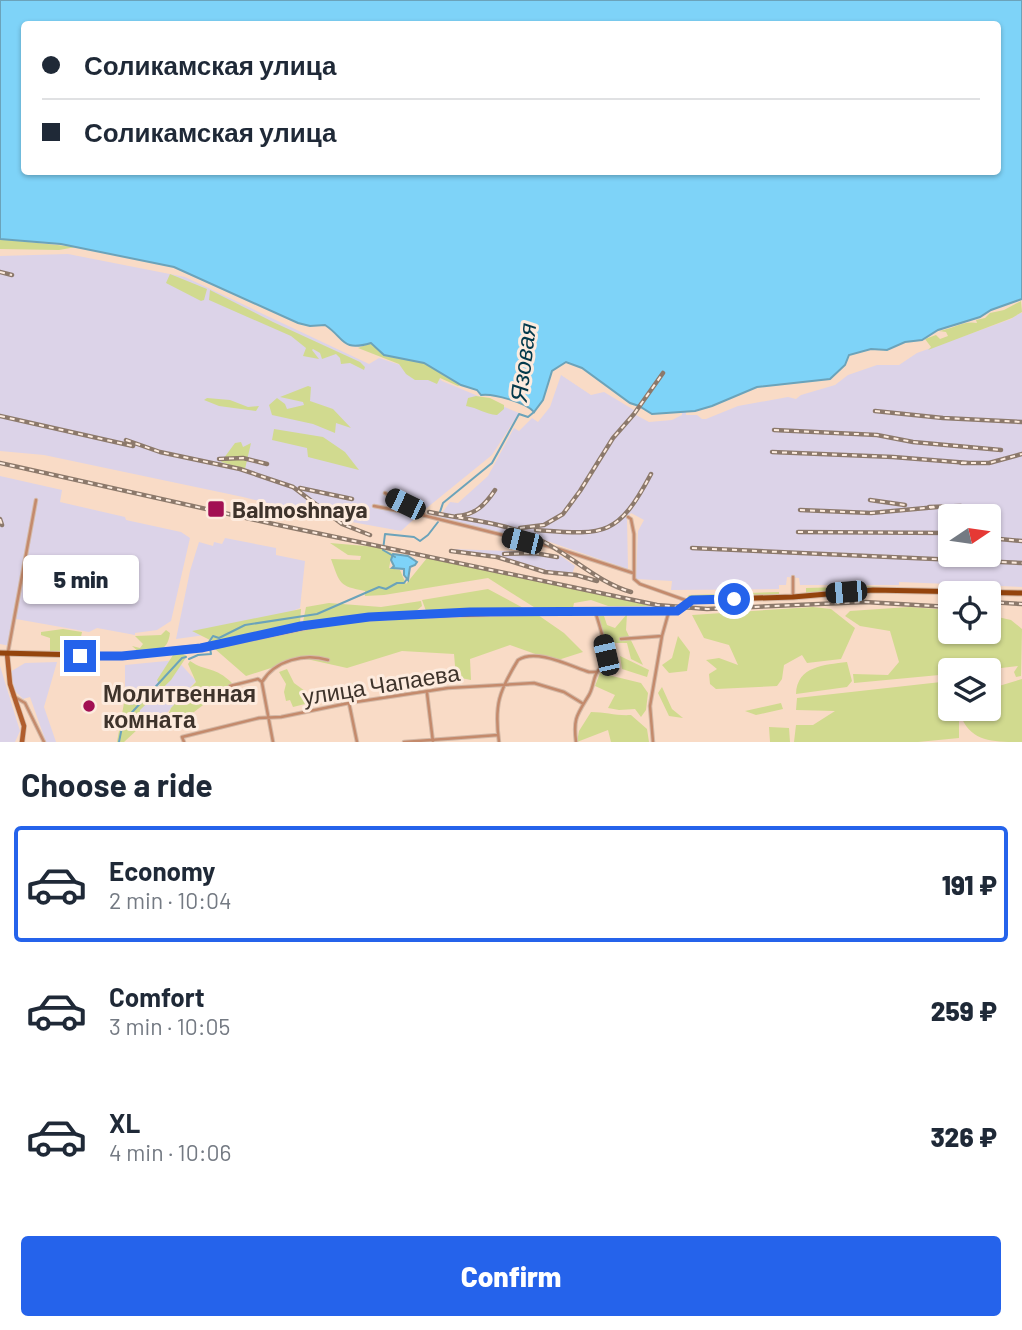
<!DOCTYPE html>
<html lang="en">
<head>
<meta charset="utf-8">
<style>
  :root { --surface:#fff; --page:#f2f2f3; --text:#1f2937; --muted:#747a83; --line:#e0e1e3; --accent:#2563eb }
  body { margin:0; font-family:Barlow,sans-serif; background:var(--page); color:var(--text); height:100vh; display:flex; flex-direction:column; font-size:26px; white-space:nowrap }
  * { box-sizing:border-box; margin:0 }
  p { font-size:23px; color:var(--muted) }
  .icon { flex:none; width:38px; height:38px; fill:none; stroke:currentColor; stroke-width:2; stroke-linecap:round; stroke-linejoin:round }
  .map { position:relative; height:742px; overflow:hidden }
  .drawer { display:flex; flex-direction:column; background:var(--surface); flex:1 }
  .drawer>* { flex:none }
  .guide { position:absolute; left:21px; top:21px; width:980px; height:154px; border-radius:7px; box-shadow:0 2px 5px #0004; display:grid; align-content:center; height:154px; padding:0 21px; background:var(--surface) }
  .needle { width:46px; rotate:77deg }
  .tools { position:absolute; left:938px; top:504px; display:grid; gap:14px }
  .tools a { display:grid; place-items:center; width:63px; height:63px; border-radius:7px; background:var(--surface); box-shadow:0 2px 5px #0004; font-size:35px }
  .end { position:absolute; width:32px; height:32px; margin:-16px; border:9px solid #2563eb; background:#fff; box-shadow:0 0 0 4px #fff }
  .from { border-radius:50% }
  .bubble { position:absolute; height:49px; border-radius:7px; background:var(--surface); box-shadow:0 2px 5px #0004; font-size:23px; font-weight:800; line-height:49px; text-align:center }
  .car { position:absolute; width:21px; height:42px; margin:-21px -10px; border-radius:9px; box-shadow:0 0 5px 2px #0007; background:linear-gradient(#222 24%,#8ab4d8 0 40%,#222 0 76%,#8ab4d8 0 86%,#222 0) }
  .guide b { display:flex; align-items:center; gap:24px; height:66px; font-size:26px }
  .guide b+b { border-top:2px solid var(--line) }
  .guide i { width:18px; height:18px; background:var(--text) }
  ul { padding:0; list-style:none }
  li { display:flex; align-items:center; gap:21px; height:116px; margin:0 14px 10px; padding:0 7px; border:4px solid transparent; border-radius:7px }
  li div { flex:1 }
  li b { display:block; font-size:26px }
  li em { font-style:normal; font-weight:800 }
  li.on { border-color:var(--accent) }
  li>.icon { width:63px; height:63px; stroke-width:1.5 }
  h2 { padding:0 21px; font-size:32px; line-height:84px }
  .primary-button { display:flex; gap:14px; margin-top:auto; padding:14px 21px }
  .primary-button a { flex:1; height:80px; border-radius:7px; background:var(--accent); color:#fff; font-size:28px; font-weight:800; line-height:80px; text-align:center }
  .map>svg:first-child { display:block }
</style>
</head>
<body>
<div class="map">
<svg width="1022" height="742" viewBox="0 0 1022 742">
  <rect width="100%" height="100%" fill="#f9dbc6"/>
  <path fill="#dcd3e8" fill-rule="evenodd" d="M68,254l117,23 184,87 10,-6 59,19 4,4 77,32 -27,42 -69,56 -22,20 -60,-11 -8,-5 -3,3 -87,-21 -199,-42 -44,-4v-195z
    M1020,313h2v274l-123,-5v3h-99l-1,-7 -12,-1 -1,8h-7v4l-108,1 1,-9 -36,-2 2,-48 6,-11 -13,-7 -4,5 1,51 -84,-29 -3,4 -114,-30 1,-4 14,3 8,-11 8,1 30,-27 26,-48 5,3 13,-13 6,4 12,-15 11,-32 30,20 13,-3 30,18 28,-40 3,2 -29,43 13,7 23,-2 10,-5v-6h4v6h11l5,4h4l32,-13 50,-9 8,2 5,-4 34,-10 13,-10 29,-10h22l18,-12 94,-34zM950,516h39v39h-39z
    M0,476l62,14 -2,12 65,15 1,3 55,12 9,6 -19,83 -14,9 -22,3v2l-38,-7 -8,4 -73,-13 -6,27 -10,-2z
    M225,538l51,10v7l29,6 -5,47 -58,22 -66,9 14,-68 9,-29 14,4 1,-4 8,2z
    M450,549l91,3 20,4 14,10 -3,8 -14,-1 -54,-15 -55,-6z
    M177,660l19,21 -43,47 -28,-25v-38z
    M57,662l-13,45 12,35h-10l-16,-45 -7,2 -8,-8 -5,-19 15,-9z
    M0,666l20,65 -5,11h-15z"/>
  <path fill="#d1da8f" d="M0,239l76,8 -17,3 -59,-1z
    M170,274l37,15 -3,11 -3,1 -35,-18z
    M210,290l63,32 87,40 5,5 -1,3 -14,-7 -9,1 -1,-6 -4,-4 -14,5 -2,-6 -7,-4 -1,1 7,9 -16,-3 3,-8 -15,-12 -82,-36z
    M1021,301l1,11 -10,6 -84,32 3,-3 -6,-8 11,-4 4,4 8,-3 -2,-4 -7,-1c12,-2 26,-11 38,-8l-1,-3 9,-2 5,-5 14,-3z
    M371,343l15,13 38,7 37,22 -3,1 -18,-8 -3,6 -9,-4h-13l-9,-6 -7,-10 -41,-16z
    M308,386l3,1 -1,14 23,8 18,19 -15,-5 -1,10 -22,-9 -41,-9 -3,-10 8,-7 8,6 2,5 17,-4 -1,-3 -23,-5z
    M476,396l14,2 14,7v4l-7,6c-12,-1 -19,-7 -31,-9l2,-8z
    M207,398l23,2 18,7 11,-1 -3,5 -37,-5 -15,-6z
    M274,429l49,8 22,15 14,18 -51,-13 -1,-9 -35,-8z
    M241,442l2,5 8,-4 -6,26 -24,-7 14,-19z
    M330,543l47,4 15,6 -3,15 11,2 6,14 21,-26h4l222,48h-45l-17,-6 -17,3 -1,5 -36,1 -49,-31 -104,17 -19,1v-5c-26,-5 -25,-7 -34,-32l29,1 1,-4 -13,-1z
    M124,559l10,5v19l-4,8 -13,-2z
    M881,586l-81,8 6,-1v-5z
    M488,589l39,21 -101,1 -4,-11z
    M779,592v3l-92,3 2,-3z
    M421,601l1,5 -7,6 -66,4 -46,6 3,-15 23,-4 52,4z
    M813,607l18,2 24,19 -14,31 -34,4 -5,-8 -18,10 -2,14 -5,7 -61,3 -6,-5 -1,-10 8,-5 -11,-9 13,-2 19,7 -9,-20 -25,-7 -12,-23z
    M909,607l41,3v22h39v-17l22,5 11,9 -1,47 -5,1 -2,-5 4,-6 -34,4h-34v4l-96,9 -1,-9 35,1 11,-13 -9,-31 -30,-5 -15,-10 5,-5z
    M301,609l-1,14 -72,18 -12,2 -24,-12z
    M627,614l-1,16 17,35 -12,-6 -4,-16h-13l-8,4 -7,-31h5l3,9 8,3z
    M491,615h47l26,18 19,19 -28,9 -45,-16 -40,14 1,21 -15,-3 -2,-23 -52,-3 -55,17 -45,-10 -56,18 -31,-27 88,-21 34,-5z
    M63,629l19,3 -4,19h-28v-13l-9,-3v-3z
    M166,630l4,3c-3,21 -13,16 -31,19l-7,-6 8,2 3,-4 -8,-8 26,-1z
    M678,636l12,16 -3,19 -18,2 -7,-8 10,-7z
    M181,653l6,3 -16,24 -31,30 -2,19 -14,13h-7l7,-39 9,2c10,-12 16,-11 27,-20l-3,-5 16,-25z
    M620,656l29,14 -2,7 -25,-8z
    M190,661c16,11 25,5 42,22l-38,29 -27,6 4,-10 25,-26 -8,-18z
    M847,662l5,19 -5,6 -51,7c1,-28 28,-29 51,-32z
    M287,669l7,14 11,8 4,12 -16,4 -3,-7 -4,1 -2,-9 2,-8 -7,-12z
    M600,673l41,10 7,10 -2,17 -5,7 -6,-8 -16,1 -11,-2 7,-13 -20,-9z
    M1022,679v63c-28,0 -49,0 -60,-23l5,-5 -1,-5h23v-20z
    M950,681v28h9v29l-41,4h-124l2,-17h17l22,-14 -39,-1 1,-12z
    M362,682l2,16 -12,1 -2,-15z
    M662,687l10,22 11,9 -14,-2 -11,-23z
    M781,703l2,6 -27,6 -11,-4z
    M591,712c15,0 25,4 40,3l16,14 2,13h-38l-3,-12 -31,12 2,-11z
    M769,727l20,1 1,14h-20z"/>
  <path fill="#7ed3f8" stroke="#6ba3ba" stroke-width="2" fill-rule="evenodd" d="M0,0h1022v299l-31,11 -11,7 -42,13 -16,10 -17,2 -18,8 -16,-1 -22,6 -4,10 -15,14 -73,8 -45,19 -17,5 -43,3 -13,-8 -9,-3 -48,-35 -16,-6 -14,9 -9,29 -9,12c-7,-9 -41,-19 -53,-17l-4,-5 -16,-5 -37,-22 -40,-8 -13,-12c-30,9 -26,-5 -46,-18l-15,1 -12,-3 -124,-56 -113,-23 -61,-5zM24,24h974v148h-974z
    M393,554l15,2 9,6 -2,3 -5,2 -2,13 -4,-5v-6l-12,-1 2,-2 -3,-6z"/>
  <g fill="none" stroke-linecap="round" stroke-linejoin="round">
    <path stroke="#6ba3ba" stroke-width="2" d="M440,512l3,-9 49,-40 27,-49 9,3 6,-5
      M395,557l-12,-7 2,-16 29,3 6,4 8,-6 10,-13
      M189,659l9,-4 13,-1 -2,-12 4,-6 6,2 26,-13 72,-11 62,-27 7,2 11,-6h7l3,-4
      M119,742l4,-20 59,-64 4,-1"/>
    <g stroke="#d4b9a7" stroke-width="4.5">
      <path id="street" d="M385,493l39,21
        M374,506l52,10 133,33 74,24
        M628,517l3,2 3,15v45l6,5 48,17
        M793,577v18
        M621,639l41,-3
        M8,652l28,-152
        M262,682c13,-22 43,-29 66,-22
        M262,683l11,59
        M230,686l28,-7 4,3
        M427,693l6,49
        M13,696l12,7 19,39
        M349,703l8,39
        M184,742l-2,-5 77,-19 22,-1 68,-14 99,-15 86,-5 30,9 18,11
        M404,742l94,-7
        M499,742c-5,-37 0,-51 19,-82 18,-12 52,6 71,12h8
        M576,742c-3,-24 1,-27 13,-47 4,-7 4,-14 7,-21 4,-8 10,-9 10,-19 -1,-14 -7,-31 -11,-44
        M653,742l-3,-36 12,-70 7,-25"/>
    </g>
    <g stroke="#d4b9a7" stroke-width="6">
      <path id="secondary" d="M7,653l3,31 14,42 -2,16"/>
    </g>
    <g stroke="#d4b9a7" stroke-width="7">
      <path id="primary" d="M0,653l122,3 97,-11 115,-24 59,-5 202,-5h82l15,-11 101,-3 80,-7 149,3"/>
    </g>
    <use href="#street" stroke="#c48a6c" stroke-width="2.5"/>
    <use href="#secondary" stroke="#b05d2d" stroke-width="4.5"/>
    <use href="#primary" stroke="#94440d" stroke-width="5"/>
    <g stroke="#8c796b" stroke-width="4.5">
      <path id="rail" d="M0,272l12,3
        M875,411l68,7 79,4
        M0,416l133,30
        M774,430l103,5 36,7 88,8
        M126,440l34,12 80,17 53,18 49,37 28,11
        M772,452l121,5 76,6
        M219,459l24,-1 24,6
        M0,463l269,60 388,82 50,4 158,-7 85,5
        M961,463h28l33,-9
        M300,488l52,11
        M870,500l35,5
        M929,507l32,-1
        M800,510l71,3 66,-6
        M429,512c33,7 78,11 107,26 33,15 60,44 95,54
        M457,516c18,-1 28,-11 38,-26
        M0,519l2,6
        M520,528l24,-3 19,-11 17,-23 33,-53 21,-24 29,-41
        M536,530c68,5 81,8 115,-56
        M798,532l152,1
        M989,538l33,3
        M692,548l330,15
        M451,551l46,6 48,15 31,3 21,6
        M504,554l30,-1 23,4
        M989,602l33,2"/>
    </g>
    <use href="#rail" stroke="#fdebde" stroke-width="2" stroke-dasharray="5" stroke-linecap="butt"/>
  </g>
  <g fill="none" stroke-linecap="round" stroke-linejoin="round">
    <path stroke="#2563eb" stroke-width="9" d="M80,656h42l79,-8 100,-22 68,-9 101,-5 207,-1 15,-11 42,-1"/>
  </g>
  <g fill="#a20f53" stroke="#fdebde" stroke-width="2.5">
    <rect x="207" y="500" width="18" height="18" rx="3.5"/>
    <circle cx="89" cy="706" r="7"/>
  </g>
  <g text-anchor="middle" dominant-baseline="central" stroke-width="6" stroke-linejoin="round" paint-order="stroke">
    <g font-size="23" font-weight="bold" fill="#3e332b" stroke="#fdebde" text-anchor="start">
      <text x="232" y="509">Balmoshnaya</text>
      <text x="103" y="693">Молитвенная<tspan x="103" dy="26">комната</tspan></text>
    </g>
    <g font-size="23" fill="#3e332b" stroke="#fdebde">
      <text transform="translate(381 684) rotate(-9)">улица Чапаева</text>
    </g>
    <g font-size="24" font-style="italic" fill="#02394b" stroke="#fdebde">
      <text transform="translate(522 362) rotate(-83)">Язовая</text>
    </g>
  </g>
</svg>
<div class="tools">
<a><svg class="needle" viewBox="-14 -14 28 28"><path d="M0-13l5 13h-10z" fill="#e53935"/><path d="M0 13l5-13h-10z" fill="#747a83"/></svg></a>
<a><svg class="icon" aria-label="locate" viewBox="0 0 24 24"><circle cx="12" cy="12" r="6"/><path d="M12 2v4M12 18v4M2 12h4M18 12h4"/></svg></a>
<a><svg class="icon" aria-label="layers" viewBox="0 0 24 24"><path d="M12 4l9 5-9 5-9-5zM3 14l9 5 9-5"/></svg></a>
</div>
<i class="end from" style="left:734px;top:599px"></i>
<i class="end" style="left:80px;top:656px"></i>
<div class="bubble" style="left:23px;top:555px;width:116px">5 min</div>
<i class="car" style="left:405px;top:504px;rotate:296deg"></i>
<i class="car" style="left:522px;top:541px;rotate:284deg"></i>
<i class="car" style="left:846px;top:592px;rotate:265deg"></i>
<i class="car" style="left:606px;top:655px;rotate:347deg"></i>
<div class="guide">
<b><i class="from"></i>Соликамская улица</b>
<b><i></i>Соликамская улица</b>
</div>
</div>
<section class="drawer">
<h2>Choose a ride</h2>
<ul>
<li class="on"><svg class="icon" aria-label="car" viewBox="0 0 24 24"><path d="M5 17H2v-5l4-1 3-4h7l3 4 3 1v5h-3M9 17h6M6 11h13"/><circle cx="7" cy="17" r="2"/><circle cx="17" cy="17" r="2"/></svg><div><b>Economy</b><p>2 min · 10:04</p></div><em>191 ₽</em></li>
<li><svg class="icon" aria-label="car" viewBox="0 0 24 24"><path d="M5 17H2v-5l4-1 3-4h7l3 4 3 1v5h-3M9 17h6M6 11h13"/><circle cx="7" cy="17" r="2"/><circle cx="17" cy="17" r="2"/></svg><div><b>Comfort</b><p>3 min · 10:05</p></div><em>259 ₽</em></li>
<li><svg class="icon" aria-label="car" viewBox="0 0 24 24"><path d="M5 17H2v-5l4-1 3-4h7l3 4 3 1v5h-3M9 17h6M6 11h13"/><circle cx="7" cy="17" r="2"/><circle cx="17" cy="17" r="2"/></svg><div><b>XL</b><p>4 min · 10:06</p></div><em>326 ₽</em></li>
</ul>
<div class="primary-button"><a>Confirm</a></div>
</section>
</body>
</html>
